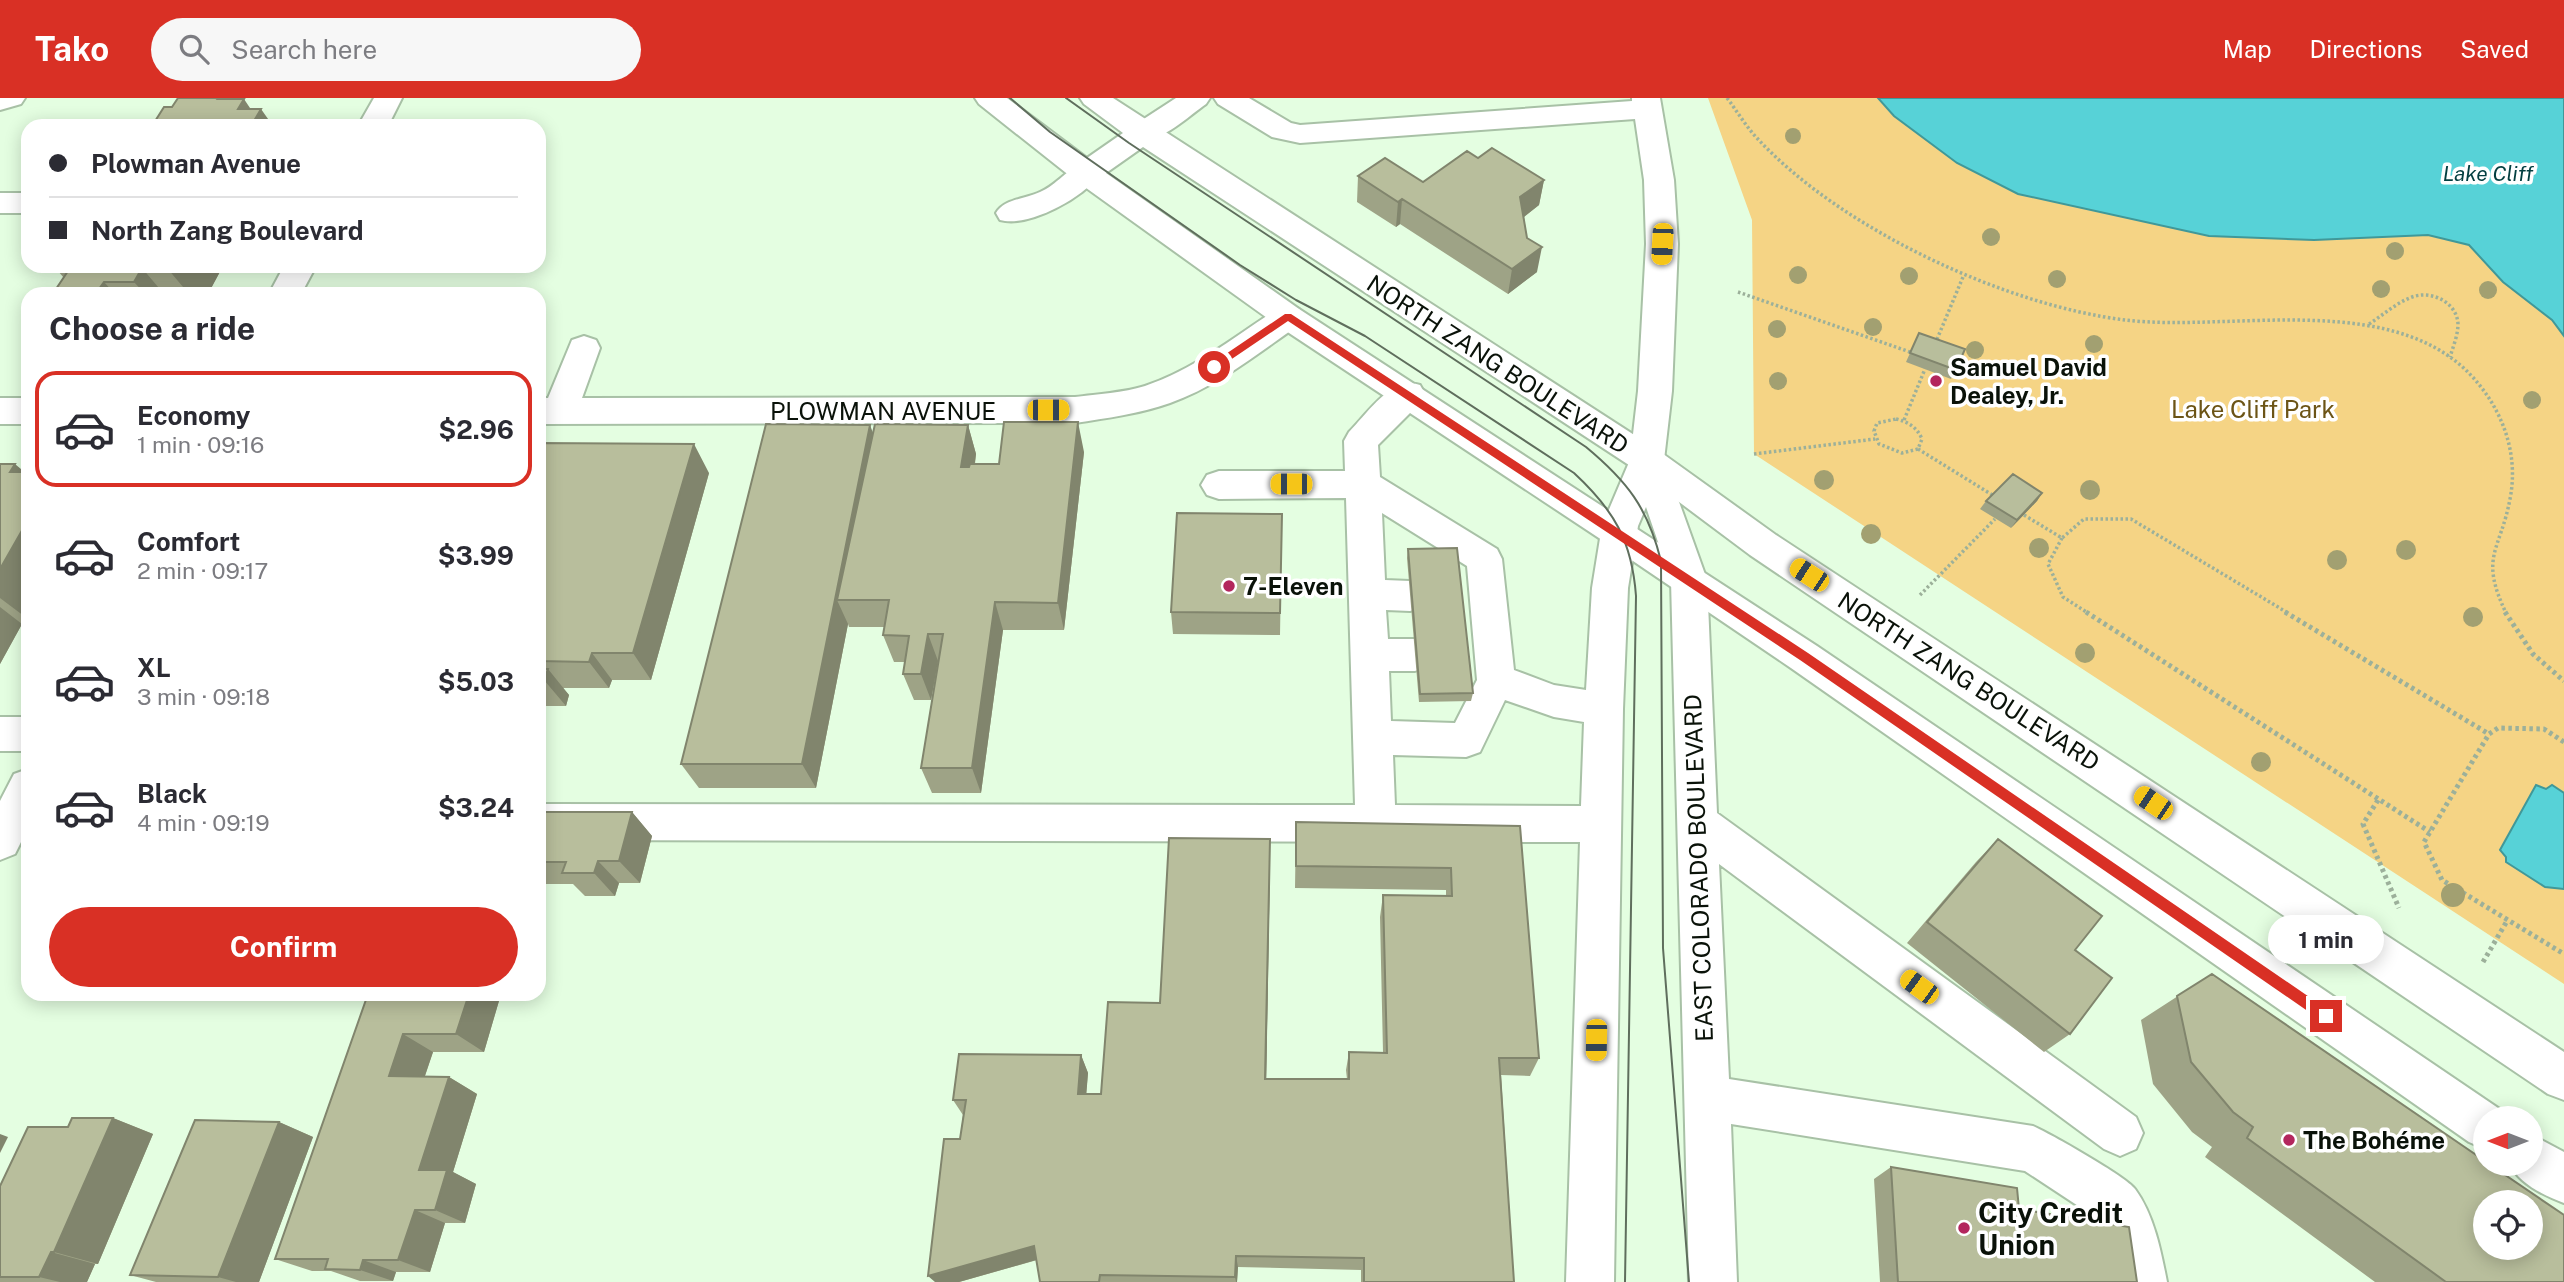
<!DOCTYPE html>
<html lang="en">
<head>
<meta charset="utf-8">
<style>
  :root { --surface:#fff; --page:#f7f7f7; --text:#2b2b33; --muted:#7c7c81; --line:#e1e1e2; --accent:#d93025 }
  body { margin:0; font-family:"Public Sans",sans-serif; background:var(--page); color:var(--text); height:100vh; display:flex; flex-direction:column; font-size:26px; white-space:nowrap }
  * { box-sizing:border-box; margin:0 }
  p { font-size:23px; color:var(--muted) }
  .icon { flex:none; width:38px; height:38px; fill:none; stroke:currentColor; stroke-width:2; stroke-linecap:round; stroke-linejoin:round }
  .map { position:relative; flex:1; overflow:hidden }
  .drawer { position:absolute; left:21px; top:189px; width:525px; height:714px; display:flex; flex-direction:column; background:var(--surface); border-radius:21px; box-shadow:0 4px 18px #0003 }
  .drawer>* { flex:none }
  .banner { position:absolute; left:21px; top:21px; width:525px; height:154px; border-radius:21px; box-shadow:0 4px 18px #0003; display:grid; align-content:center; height:154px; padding:0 28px; background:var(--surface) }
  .needle { width:46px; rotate:270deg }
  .fabs { position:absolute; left:2473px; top:1008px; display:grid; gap:14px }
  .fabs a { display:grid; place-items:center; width:70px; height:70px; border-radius:50%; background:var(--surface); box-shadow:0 4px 18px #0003; font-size:35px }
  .end { position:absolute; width:32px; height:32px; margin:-16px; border:9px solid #d93025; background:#fff; box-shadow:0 0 0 4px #fff }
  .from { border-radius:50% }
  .bubble { position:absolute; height:49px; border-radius:24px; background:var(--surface); box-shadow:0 4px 18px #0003; font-size:23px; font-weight:700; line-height:49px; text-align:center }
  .car { position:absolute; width:21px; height:42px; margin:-21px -10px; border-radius:9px; box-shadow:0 0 5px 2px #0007; background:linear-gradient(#f5c518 24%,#345 0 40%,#f5c518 0 76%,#345 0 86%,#f5c518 0) }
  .banner b { display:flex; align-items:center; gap:24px; height:66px; font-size:26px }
  .banner b+b { border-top:2px solid var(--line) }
  .banner i { width:18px; height:18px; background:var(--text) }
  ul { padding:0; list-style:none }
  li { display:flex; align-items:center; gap:21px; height:116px; margin:0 14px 10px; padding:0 14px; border:4px solid transparent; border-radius:21px }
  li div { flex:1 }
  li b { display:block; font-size:26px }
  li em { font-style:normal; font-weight:700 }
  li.on { border-color:var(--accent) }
  li>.icon { width:63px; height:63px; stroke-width:1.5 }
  h2 { padding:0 28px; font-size:32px; line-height:84px }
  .cta { display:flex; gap:14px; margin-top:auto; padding:14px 28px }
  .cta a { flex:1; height:80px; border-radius:42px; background:var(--accent); color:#fff; font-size:28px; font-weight:700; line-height:80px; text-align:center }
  header { display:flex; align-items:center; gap:42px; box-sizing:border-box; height:98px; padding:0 35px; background:var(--accent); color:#fff }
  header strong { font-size:33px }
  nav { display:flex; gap:38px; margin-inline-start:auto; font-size:24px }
  .search { width:490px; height:63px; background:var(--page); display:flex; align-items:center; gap:18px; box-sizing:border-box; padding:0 24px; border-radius:38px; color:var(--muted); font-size:26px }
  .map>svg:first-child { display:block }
</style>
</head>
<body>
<header>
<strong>Tako</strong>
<div class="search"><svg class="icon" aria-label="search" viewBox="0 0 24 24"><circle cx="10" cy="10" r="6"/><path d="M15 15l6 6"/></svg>Search here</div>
<nav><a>Map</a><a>Directions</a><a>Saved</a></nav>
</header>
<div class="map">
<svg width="2564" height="1184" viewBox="0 0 2564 1184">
  <rect width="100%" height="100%" fill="#e4fee1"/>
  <path fill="#f5d485" d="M1708,0h856v886l-810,-530 -2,-234z"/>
  <path fill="#57d2d7" stroke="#409899" stroke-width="2" d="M1878,0h686v238l-12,-16 -49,-38 -34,-37 -41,-10 -114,5 -105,-4 -191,-42 -61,-31 -63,-47z
    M2536,687l10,4 6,-4 12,8v96l-19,-2 -39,-25v-5l-6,-7z"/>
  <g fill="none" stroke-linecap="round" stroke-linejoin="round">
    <g stroke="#a8c1a6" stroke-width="4">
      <path id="minor" d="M0,0h25l-4,6 -21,6z
        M374,0h28l-14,28h-30z
        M1176,0h34l-4,6c-20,14 -48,42 -73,36l-5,-7 5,-7z
        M1214,0h35l42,25 9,2 332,-24v-3h28l14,82 4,64 -6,147 -8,69 43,120 10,233 419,304 7,16 -7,16 -16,7 -16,-7 -385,-285 10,215 304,47c16,7 94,51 102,63 19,26 26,62 32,93h-48l-7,-36 -11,-25 -76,-50 -294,-47 6,158h-48l-18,-702 -25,-73 -8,19 -10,62 -5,121 -9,573h-48l14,-440 -1041,-2v-36l816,1 -9,-307 -127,1 -12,-4 -6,-10 6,-10 12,-4h126l-1,-30 5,-9c19,-19 42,-56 71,-47l5,9 -5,9 -42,42 2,32 117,72 5,10 12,111 40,15 32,5 6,-102 10,-62 28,-66 8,-69 8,-147 -2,-64 -9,-61 -335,24 -28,-6 -54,-33zM1382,415l85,53 10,114 -22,43 -64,-2 -2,-50h26l13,-5 6,-11 -6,-11 -13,-5h-27l-2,-29 24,1 13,-4 5,-11 -5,-11 -13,-4 -25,-1zM1505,602l49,17 30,5 -3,84 -186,-1 -2,-50 73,2 14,-5z
        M1086,65l11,3 4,7c-16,24 -72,55 -101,47l-4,-7c8,-14 29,-14 44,-21 17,-7 27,-24 46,-29z
        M0,95h28v20h-28z
        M284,168h32l-15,28h-32z
        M1288,208l11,3 5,8 -5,8c-41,28 -81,61 -129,78 -31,11 -63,15 -95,20l-536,1v-26h9l24,-58 12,-4 12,4 4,8 -18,50 493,-1c23,-3 48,-4 70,-11 48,-16 90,-49 132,-77z
        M0,300h28v26h-28z
        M0,619h28v34h-28z
        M28,671v59l-13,26 -15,6v-59l14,-27z"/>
    </g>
    <g stroke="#a8c1a6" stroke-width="4">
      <path id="major" d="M975,0h32l80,60 36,-25 -39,-29 -4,-6h33l546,353 117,84 788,517v48l-16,-6 -798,-539 -115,-86 -492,-322 -37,26 193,136 518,337 684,464 4,8h-20v31l-16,-7 -678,-474 -186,-126 -328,-217 -202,-145 -96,-76z
        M2530,1036l34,18v51c-19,-7 -46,-20 -54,-39h20z"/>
    </g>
    <path stroke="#9cb09a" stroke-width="3.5" stroke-dasharray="2.5 2.5" stroke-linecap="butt" d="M1727,0c10,13 18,27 29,39 83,91 248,168 369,183 109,13 279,-34 356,67 25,32 37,72 29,112 -10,53 -31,57 -4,114
      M1738,194l172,60
      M2369,226c14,-9 27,-21 43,-27 19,-7 45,5 46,27 0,11 -5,23 -8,33
      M1935,246l28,-67
      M1896,321c12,3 21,8 26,20l-4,10 -16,4 -23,-9 -5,-13 3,-8z
      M1904,322l21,-51
      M1918,351l76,47
      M1754,356l121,-15
      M2024,417l38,23 22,-19h47l157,94
      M2062,440l-14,26 15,33 25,16
      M1920,497l75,-76"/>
    <path stroke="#9cb09a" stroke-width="5" stroke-dasharray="3.5 3.5" stroke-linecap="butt" d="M2086,514l344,220
      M2285,514l204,122
      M2505,514l28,42 31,27
      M2564,644l-20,-13 -46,-1 -9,6 -65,108 18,38 122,74
      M2378,702l-15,24 36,84
      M2483,864l24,-41"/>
    <use href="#minor" fill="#fff" fill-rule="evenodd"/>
    <use href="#major" fill="#fff" fill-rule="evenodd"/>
    <path stroke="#5f6e5d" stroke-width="2" d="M1010,0l40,34 190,133 56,35 69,36 209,137c40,37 58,68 62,123l-11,686
      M1066,0l63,45 457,304c41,34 62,61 75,114l2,387 26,334"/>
  </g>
  <g fill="#a2a071">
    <circle cx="1793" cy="38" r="8"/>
    <circle cx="1991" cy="139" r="9"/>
    <circle cx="2395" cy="153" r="9"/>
    <circle cx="1798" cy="177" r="9"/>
    <circle cx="1909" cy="178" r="9"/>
    <circle cx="2057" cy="181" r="9"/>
    <circle cx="2381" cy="191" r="9"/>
    <circle cx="2488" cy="192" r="9"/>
    <circle cx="1873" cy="229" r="9"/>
    <circle cx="1777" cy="231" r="9"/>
    <circle cx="2094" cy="246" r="9"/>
    <circle cx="1975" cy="252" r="9"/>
    <circle cx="1778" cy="283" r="9"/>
    <circle cx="2532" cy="302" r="9"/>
    <circle cx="1824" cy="382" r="10"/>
    <circle cx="2090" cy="392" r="10"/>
    <circle cx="1871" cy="436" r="10"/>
    <circle cx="2039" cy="450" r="10"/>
    <circle cx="2406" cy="452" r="10"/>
    <circle cx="2337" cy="462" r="10"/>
    <circle cx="2473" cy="519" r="10"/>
    <circle cx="2085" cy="555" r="10"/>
    <circle cx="2261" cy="664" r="10"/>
    <circle cx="2453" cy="797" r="12"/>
  </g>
  <path fill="#9ea386" d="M1478,60l66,22 -5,25 -15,12 3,21 10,34 -29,22 -108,-70 -4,3 -39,-25 1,-26 65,6z
    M61,168h162l-15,28h-147l-5,-5 8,-11 -6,-7z
    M1919,235l37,37 -5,9 -45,-17z
    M968,327l8,29 -1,10h24l85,-12 -20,178h-61l-22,163h-49l-11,-25 18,-107 -8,39h-17l-11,-26 2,-12h-11l-11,-27 2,-8h-36l-1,-3 -32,164h-117l-18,-24 192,-331z
    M539,345l170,30 -58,207h-39l-3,8h-46l6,7 -3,11h-26l-1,5z
    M0,366l25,8h3v152h-6l-22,40z
    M2042,395l-5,8 -26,27 -31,-19 6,-8z
    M1282,416l-2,121 -107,-1 -2,-22z
    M1408,451l65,144 -2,8 -52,1 -12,-144z
    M539,714h93l20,24 -12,47h-21l-4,13h-30l-12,-12h-34z
    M1296,724l224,4 19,232 -9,18 -29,-1 13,207h-153v-12l-123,-3 -1,15h-197l-3,-22 -78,22 1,-143 3,-24 -10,-15 128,-45 7,18 -2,21h15l59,-91 110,-141 -4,217h81l-1,-9 3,-18h34l-3,-135 3,-22 63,1v-6l-151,-2z
    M1998,741l72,195 -26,18 -137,-109 69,-81z
    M2212,876l352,308h-189l-170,-125 7,-10 -20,-15 -39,-48 -12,-64z
    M368,896h133l-17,58h-51l-8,24 24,1 28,17 -24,78 23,12 -11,39h-20l-15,49h-34l-3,9h-33l-29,-10h-19l-37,-12z
    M113,1020l40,16 -55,130h-3l-8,18h-87v-96l68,-59z
    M279,1024l34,15 -54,145h-103l-26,-7z
    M1891,1069l128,42 118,73h-257l-6,-103z"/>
  <path fill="#81856d" d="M244,1l12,18 5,-8 12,17h-23l-12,-17z
    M1544,82l-5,25 -23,18 4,-26z
    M1402,101l-2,25 -4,3 2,-25z
    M1542,149l-5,25 -29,22 4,-25z
    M168,168h55l-15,28h-19l-22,-26z
    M142,170l22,26h-19l-11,-12z
    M104,184l11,12h-11l-5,-5z
    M1078,324l6,30 -20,178 -6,-27z
    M870,327l11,29 -44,146 11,24 -32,164 -14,-24z
    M968,327l8,29 -6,43 -9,-30z
    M694,346l15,29 -58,207 -18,-27z
    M15,366l13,11 -18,-3z
    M2042,395l-5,8 -26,27 6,-8z
    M28,422v99l-28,-21v-29z
    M995,504l8,28 -22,163 -9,-25z
    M0,509l22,17 -22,40z
    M928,536l10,27 -7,39 -10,-26z
    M592,555l20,27 -3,8 -20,-26z
    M548,571l21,26 -3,11 -22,-26z
    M632,714l20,24 -12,47 -21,-22z
    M1270,741v23l-4,234 -1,-17z
    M598,763l21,22 -4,13 -21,-23z
    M469,896h32l-17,58 -28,-18z
    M403,936l30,18 -14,41 -30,-17z
    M1081,957l7,18 -3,38 -7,-17z
    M449,979l28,17 -24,78 23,12 -11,39 -30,-13 -16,-40z
    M113,1020l40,16 -55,130 -44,-12z
    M279,1024l34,15 -54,145h-23l-18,-5z
    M0,1036l8,3 -8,16z
    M415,1112l30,13 -15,49 -32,-12z
    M1034,1148l9,12 -84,24h-24l-7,-6z
    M51,1154l44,12 -8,18h-27l-21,-5z
    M1236,1158l2,11 -1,15h-1l-1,-5z
    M363,1162l33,12 -3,9 -33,-11z"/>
  <path fill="#b8be9c" stroke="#81856d" stroke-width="2" fill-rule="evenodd" d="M178,0h41l-1,1h26l-6,10h23l-10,17h-99l12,-19h8z
    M1492,50l52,32 -24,17 7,41 15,9 -30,22 -110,-70 -4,3 -40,-26 27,-18 38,24 44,-31 11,7z
    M61,168h107l-1,2h-25l-8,14h-30l-5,7h-43l12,-18h-10z
    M1919,235l46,16 -9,21 -46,-17z
    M1004,324h74l-20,181 -63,-1 -23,166h-51l22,-134h-15l-7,40h-18l6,-38 -26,-1 6,-35h-52l38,-176 93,1 -7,42h8l1,-3h29z
    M766,326l104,1 -68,339h-121z
    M539,345l155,1 -61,209h-41l-3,9 -50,-1z
    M0,366h15l-5,8h18v48l-28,49z
    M2013,376l29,19 -25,27 -31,-19z
    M1177,415l105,1 -2,99 -109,-1z
    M1457,450l16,145 -53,1 -12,-145z
    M539,571h9l-4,11h-5z
    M539,714h93l-13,49h-21l-4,12h-32l4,-11h-27z
    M1296,724l224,4 19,232h-40l15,224h-150v-24l-128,-2 -1,21 -135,-2 -1,7h-59l-6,-36 -106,30 16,-137h16l6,-39h-13l6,-46 122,1 -3,39h23l7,-92 52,1 9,-165 101,1 -5,240h84v-27l38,1 -4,-158 69,1 -1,-28 -155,-2z
    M1998,741l104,77 -27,34 37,28 -42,56 -143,-112z
    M2212,876l273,187v3h4l75,51v67h-118l-199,-144 6,-11 -20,-15 -42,-50 -14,-66zM2485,1104h45v46h-45z
    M368,896h101l-13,40h-53l-14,42 60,1 -30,93h28l-12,40h-20l-17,50h-35l-3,10 -35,-1 3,-10h-53z
    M72,1020h41l-59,134h-3l-12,25h-39v-91l28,-59h40z
    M195,1022l84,2 -61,155 -88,-2z
    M1891,1069l126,21 2,21 110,18 8,55h-239z"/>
  <path fill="#d93025" d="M1285,216h6l517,339 523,359v9h-9l-522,-361 -512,-339 -71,48h-6v-5z"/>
  <g fill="#b3265d" stroke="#fff" stroke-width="2.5">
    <circle cx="1936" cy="283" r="7"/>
    <circle cx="1229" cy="488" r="7"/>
    <circle cx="2289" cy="1042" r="7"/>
    <circle cx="1964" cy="1130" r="7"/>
  </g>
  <g text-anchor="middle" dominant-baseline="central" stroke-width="7" stroke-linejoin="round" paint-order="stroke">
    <g font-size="21" font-style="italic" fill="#033f41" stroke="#fff">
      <text x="2488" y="75">Lake Cliff</text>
    </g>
    <g font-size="24" fill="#0a1209" stroke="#fff">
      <text transform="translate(1498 266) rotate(33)">NORTH ZANG BOULEVARD</text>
      <text x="883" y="313">PLOWMAN AVENUE</text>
      <text transform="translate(1969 583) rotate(33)">NORTH ZANG BOULEVARD</text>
      <text transform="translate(1698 770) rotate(-92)">EAST COLORADO BOULEVARD</text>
    </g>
    <g font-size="24" font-weight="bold" fill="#0a1209" stroke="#fff" text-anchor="start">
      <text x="1950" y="269">Samuel David<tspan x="1950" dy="28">Dealey, Jr.</tspan></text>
      <text x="1243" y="488">7-Eleven</text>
      <text x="2303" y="1042">The Bohéme</text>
    </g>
    <g font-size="24" fill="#6c5416" stroke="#fff">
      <text x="2253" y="311">Lake Cliff Park</text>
    </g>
    <g font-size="28" font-weight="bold" fill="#0a1209" stroke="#fff" text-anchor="start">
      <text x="1978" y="1114">City Credit<tspan x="1978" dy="32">Union</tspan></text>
    </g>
  </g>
</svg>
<div class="fabs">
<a><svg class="needle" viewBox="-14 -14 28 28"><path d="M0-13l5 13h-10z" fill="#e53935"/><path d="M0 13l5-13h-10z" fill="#7c7c81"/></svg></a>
<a><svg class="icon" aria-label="locate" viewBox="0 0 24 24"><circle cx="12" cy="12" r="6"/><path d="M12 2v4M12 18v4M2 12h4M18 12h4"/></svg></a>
</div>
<i class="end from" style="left:1214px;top:269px"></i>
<i class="end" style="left:2326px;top:918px"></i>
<div class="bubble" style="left:2268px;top:817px;width:116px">1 min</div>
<i class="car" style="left:1662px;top:146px;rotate:183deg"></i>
<i class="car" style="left:1048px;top:312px;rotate:90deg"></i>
<i class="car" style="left:1291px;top:386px;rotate:270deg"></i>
<i class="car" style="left:1809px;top:477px;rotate:303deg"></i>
<i class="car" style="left:2153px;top:705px;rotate:304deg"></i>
<i class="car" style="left:1919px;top:889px;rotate:306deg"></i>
<i class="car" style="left:1596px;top:942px;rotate:181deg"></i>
<div class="banner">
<b><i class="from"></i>Plowman Avenue</b>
<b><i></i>North Zang Boulevard</b>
</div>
<section class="drawer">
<h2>Choose a ride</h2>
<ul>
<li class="on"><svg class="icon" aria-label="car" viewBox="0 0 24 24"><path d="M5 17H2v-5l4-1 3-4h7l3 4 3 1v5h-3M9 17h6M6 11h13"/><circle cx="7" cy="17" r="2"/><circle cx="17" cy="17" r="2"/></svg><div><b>Economy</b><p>1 min · 09:16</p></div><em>$2.96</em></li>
<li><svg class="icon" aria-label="car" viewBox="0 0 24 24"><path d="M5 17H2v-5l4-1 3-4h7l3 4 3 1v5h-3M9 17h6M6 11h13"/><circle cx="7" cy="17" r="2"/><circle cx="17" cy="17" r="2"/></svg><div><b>Comfort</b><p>2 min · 09:17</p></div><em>$3.99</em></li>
<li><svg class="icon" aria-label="car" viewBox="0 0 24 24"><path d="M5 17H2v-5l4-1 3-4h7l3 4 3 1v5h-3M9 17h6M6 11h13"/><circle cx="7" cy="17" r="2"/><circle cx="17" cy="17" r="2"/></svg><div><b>XL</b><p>3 min · 09:18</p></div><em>$5.03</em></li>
<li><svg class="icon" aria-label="car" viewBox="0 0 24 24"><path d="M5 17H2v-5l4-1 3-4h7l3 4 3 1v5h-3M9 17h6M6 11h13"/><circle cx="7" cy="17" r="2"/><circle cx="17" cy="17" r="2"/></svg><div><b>Black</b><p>4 min · 09:19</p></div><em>$3.24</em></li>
</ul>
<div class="cta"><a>Confirm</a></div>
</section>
</div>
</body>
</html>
